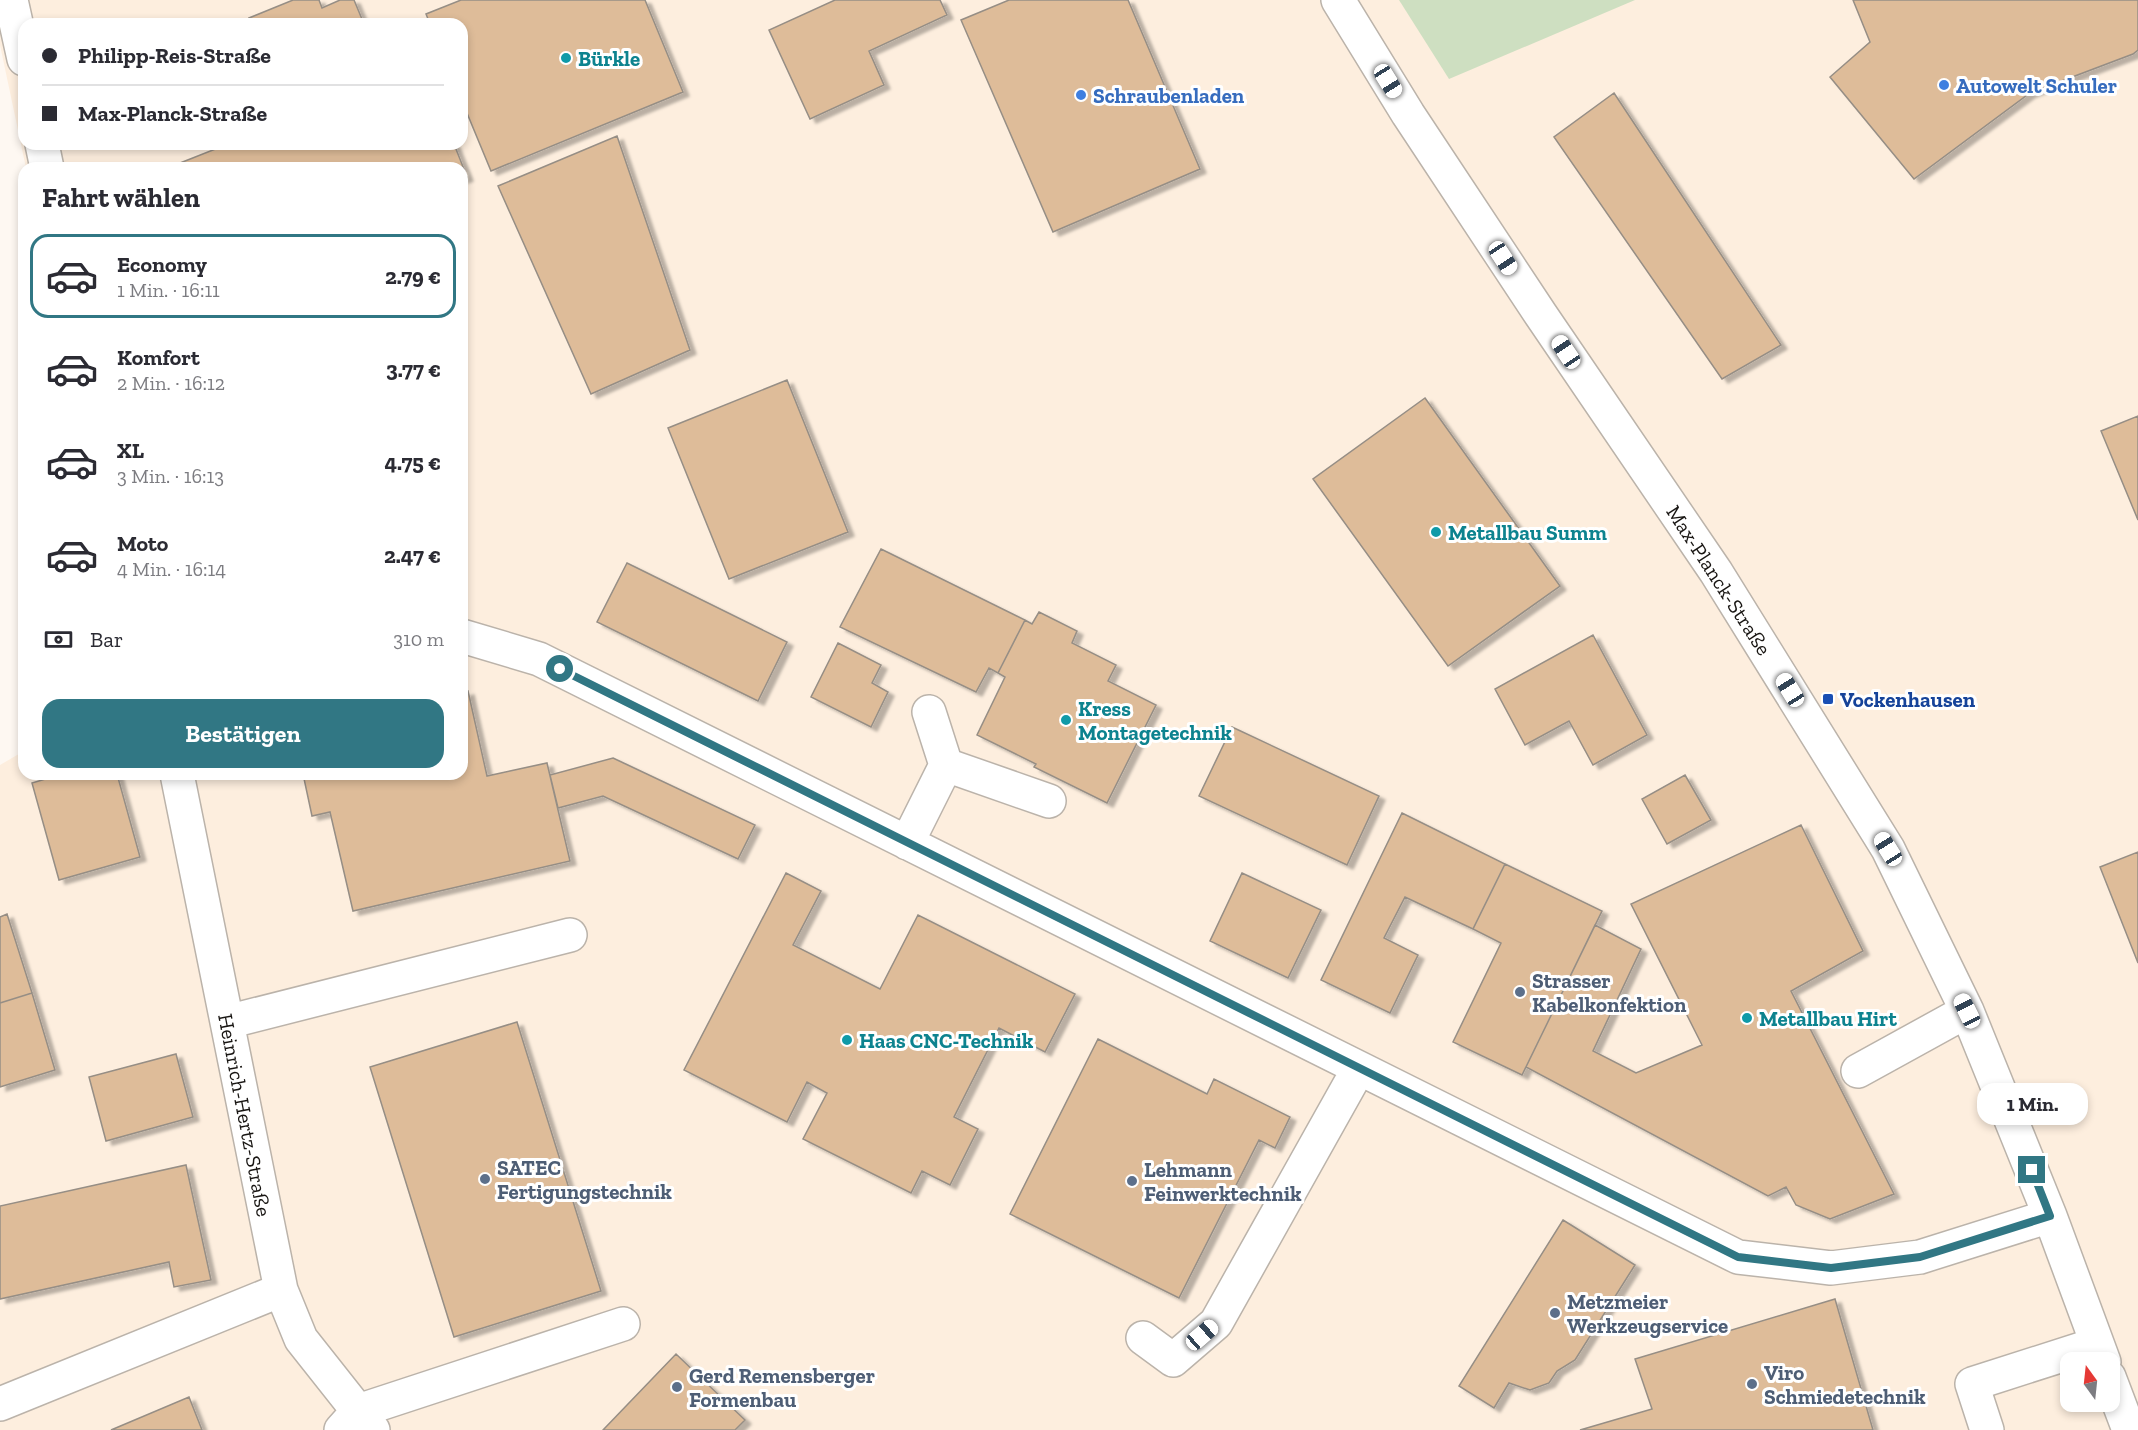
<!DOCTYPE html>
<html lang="de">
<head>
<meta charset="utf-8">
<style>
  :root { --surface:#fff; --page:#f2f2f3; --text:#2b2b33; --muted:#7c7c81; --line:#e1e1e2; --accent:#317784 }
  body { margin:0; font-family:"Zilla Slab",serif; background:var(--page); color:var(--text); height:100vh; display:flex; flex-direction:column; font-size:22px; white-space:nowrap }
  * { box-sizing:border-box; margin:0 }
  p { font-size:20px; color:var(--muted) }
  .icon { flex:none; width:33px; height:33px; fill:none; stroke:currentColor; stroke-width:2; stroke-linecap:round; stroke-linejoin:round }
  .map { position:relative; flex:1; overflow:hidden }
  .sheet { position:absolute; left:18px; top:162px; width:450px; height:618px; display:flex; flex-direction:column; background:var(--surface); border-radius:18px; box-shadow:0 3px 9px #0003 }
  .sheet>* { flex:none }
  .top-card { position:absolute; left:18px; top:18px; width:450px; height:132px; border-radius:18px; box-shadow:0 3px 9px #0003; display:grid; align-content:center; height:132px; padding:0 24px; background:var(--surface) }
  .needle { width:39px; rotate:345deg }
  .controls { position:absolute; left:2060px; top:1352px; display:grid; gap:12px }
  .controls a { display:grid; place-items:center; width:60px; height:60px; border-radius:12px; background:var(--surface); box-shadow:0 3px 9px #0003; font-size:30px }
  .end { position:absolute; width:27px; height:27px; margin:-14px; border:8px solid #317784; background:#fff; box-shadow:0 0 0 3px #fff }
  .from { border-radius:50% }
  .bubble { position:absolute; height:42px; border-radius:18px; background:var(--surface); box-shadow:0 3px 9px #0003; font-size:20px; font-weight:800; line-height:42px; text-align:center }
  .car { position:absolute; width:18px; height:36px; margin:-18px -9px; border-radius:8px; box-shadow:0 0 4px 2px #0007; background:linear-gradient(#fff 24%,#345 0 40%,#fff 0 76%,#345 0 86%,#fff 0) }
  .top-card b { display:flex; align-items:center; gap:21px; height:57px; font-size:22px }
  .top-card b+b { border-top:2px solid var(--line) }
  .top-card i { width:15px; height:15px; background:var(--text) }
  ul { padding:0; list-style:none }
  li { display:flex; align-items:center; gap:18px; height:84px; margin:0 12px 9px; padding:0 12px; border:3px solid transparent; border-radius:18px }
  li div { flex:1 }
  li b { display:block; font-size:22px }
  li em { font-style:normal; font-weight:800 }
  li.current { border-color:var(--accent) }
  li>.icon { width:54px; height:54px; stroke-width:1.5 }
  h2 { padding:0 24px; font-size:27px; line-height:72px }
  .pay { display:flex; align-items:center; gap:15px; height:66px; padding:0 24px; font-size:22px }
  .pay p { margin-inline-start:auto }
  .button { display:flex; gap:12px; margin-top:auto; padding:12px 24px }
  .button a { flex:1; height:69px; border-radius:18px; background:var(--accent); color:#fff; font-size:24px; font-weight:800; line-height:69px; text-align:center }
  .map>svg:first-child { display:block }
</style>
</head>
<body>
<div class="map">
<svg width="2138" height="1430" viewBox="0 0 2138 1430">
  <defs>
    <filter id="shadow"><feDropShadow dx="6" dy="4" stdDeviation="1.5" flood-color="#0004"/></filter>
  </defs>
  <rect width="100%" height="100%" fill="#fef8f2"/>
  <path fill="#fdeede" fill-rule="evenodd" d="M0,0h2138v1430h-2138v-665l24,-14v23h438v-606h-436l-26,-123zM24,24h438v120h-438zM2070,1362h39v39h-39z"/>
  <path fill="#cedfc1" d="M1399,0h236l-186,79z"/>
  <path fill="#debc99" stroke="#968e85" stroke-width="1.5" filter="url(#shadow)" d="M293,0h26l3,8 18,-8h14l10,24h-112l-3,-6z
    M461,0h184l38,92 -192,79 -29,-70v-77h-32l-4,-10z
    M835,0h105l7,15 -78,36 15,34 -74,34 -41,-89z
    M1009,0h119l72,169 -147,63 -92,-212z
    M1853,0h285v50l-5,4 -103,39 -116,86 -84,-102 40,-35z
    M1614,93l167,252 -59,34 -168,-242z
    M617,136l73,214 -99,44 -93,-208z
    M228,144h226l13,33 -5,2v-11h-286l-1,-3z
    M787,380l61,152 -119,47 -61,-151z
    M1425,398l135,188 -112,80 -135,-187z
    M2138,416v104l-37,-89z
    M881,549l144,71 -27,53 -9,-5 -13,24 -136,-65z
    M627,563l160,79 -29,59 -161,-79z
    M1039,612l38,19 -5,12 44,22 -8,16 48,24 -49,98 -73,-36 2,-3 -59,-29 28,-58 -7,-4 27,-53 7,4z
    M1593,635l54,100 -54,30 -24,-44 -44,24 -30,-56z
    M838,643l43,22 -9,18 16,9 -17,35 -60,-30z
    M468,691l19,85 60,-13 23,98 -217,50 -23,-99 -18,4 -9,-42h159v-81z
    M1232,727l147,69 -32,69 -148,-69z
    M613,758l142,67 -17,34 -135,-63 -45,12 -8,-33z
    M62,774h55l23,83 -81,23 -27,-97z
    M1685,775l26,45 -44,24 -25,-45z
    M1402,813l103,51 -32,65 -68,-32 -21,41 34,17 -28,58 -69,-33z
    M1801,825l62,126 -72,40 103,203 -64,25 -34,-14 -10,-18 -18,9 -242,-129 69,-142 46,24 -48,102 43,22 66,-28 -71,-141z
    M2138,852v111l-38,-96z
    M1505,864l97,47 -80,164 -69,-33 48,-99 -28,-14z
    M786,873l35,18 -28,54 87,44 38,-74 157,79 -30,58 -46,-24 -45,89 24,12 -28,56 -28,-14 -11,22 -108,-54 24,-46 -20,-11 -20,40 -103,-52z
    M1242,873l79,37 -33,68 -78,-37z
    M7,914l25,79 -32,10v-86z
    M32,993l23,77 -55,17v-84z
    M517,1022l84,269 -147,46 -84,-270z
    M1098,1039l109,55 7,-15 76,38 -15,31 -16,-8 -80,158 -169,-84z
    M176,1054l17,63 -87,24 -17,-64z
    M186,1165l25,115 -37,7 -5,-25 -169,37v-93z
    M1563,1220l72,45 -60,95 -18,11 -8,12 -19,7 -21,-7 -15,25 -35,-22z
    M1835,1299l38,131h-293l72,-21 -17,-50z
    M676,1354l69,66 -10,10h-132z
    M189,1397l13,33h-91z"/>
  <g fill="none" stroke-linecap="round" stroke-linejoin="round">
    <g stroke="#bbb3aa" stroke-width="36">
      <path id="minor" d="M11,0l13,59
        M1338,0l70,114 133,201 175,257 172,277 79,162 83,205 54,146
        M42,144l5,24
        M462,636l77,23 1199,598 93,11 89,-11 130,-41
        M946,765l103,36
        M177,774l104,516 20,49 72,91
        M907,843l39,-78 -17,-53
        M227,1022l343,-87
        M1858,1071l109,-60
        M1143,1338l30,22 43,-37 143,-255
        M2109,1377l20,53
        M0,1404l281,-114
        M341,1430l17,-19 265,-87
        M1987,1430l-15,-46 125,-40"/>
    </g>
    <use href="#minor" stroke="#fff" stroke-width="33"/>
  </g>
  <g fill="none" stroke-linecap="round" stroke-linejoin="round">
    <path stroke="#317784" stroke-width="8" d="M560,669l1178,588 93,11 89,-11 130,-41 -18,-46"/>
  </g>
  <g fill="#0f9aa8" stroke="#fff" stroke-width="2">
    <circle cx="566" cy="58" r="6"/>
    <circle cx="1436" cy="532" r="6"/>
    <circle cx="1066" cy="720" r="6"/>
    <circle cx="1747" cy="1018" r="6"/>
    <circle cx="847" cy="1040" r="6"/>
  </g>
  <g fill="#3f7fe0" stroke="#fff" stroke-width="2">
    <circle cx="1944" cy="85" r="6"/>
    <circle cx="1081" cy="95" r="6"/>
  </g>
  <rect fill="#1a4fb4" stroke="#fff" stroke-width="2" x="1822" y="693" width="12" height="12" rx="3"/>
  <g fill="#5c6f8a" stroke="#fff" stroke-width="2">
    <circle cx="1520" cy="992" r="6"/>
    <circle cx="485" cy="1179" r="6"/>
    <circle cx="1132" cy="1181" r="6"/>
    <circle cx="1555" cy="1313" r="6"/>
    <circle cx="1752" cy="1384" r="6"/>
    <circle cx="677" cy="1387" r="6"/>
  </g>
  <g text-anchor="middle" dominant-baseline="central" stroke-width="6" stroke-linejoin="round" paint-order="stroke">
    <g font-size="21" font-weight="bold" fill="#0d838f" stroke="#fff" text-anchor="start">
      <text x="578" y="58">Bürkle</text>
      <text x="1448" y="532">Metallbau Summ</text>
      <text x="1078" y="708">Kress<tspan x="1078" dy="24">Montagetechnik</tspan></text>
      <text x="1759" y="1018">Metallbau Hirt</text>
      <text x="859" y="1040">Haas CNC-Technik</text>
    </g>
    <g font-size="21" font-weight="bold" fill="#366cbe" stroke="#fff" text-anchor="start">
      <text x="1956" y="85">Autowelt Schuler</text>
      <text x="1093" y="95">Schraubenladen</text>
    </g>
    <g font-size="21" fill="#181512" stroke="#fff">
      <text transform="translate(1719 580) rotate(57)">Max-Planck-Straße</text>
      <text transform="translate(245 1115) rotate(79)">Heinrich-Hertz-Straße</text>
    </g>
    <g font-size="21" font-weight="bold" fill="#164399" stroke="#fff" text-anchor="start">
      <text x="1840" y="699">Vockenhausen</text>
    </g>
    <g font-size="21" font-weight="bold" fill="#4e5e75" stroke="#fff" text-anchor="start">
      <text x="1532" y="980">Strasser<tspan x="1532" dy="24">Kabelkonfektion</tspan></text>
      <text x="497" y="1167">SATEC<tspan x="497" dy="24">Fertigungstechnik</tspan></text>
      <text x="1144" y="1169">Lehmann<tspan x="1144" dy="24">Feinwerktechnik</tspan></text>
      <text x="1567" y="1301">Metzmeier<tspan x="1567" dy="24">Werkzeugservice</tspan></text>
      <text x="1764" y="1372">Viro<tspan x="1764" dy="24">Schmiedetechnik</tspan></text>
      <text x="689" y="1375">Gerd Remensberger<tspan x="689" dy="24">Formenbau</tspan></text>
    </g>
  </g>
</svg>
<div class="controls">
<a><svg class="needle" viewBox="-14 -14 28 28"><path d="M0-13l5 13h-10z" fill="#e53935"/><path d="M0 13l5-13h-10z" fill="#7c7c81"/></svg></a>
</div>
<i class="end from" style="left:560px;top:669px"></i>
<i class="end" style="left:2032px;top:1170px"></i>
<div class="bubble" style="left:1977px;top:1083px;width:111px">1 Min.</div>
<i class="car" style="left:1388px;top:81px;rotate:148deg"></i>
<i class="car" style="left:1503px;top:258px;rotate:147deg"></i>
<i class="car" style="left:1566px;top:352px;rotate:326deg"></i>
<i class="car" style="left:1790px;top:690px;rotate:328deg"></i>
<i class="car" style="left:1888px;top:849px;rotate:328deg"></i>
<i class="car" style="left:1967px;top:1011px;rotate:334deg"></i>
<i class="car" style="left:1202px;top:1335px;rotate:49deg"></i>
<div class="top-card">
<b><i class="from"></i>Philipp-Reis-Straße</b>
<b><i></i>Max-Planck-Straße</b>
</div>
<section class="sheet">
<h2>Fahrt wählen</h2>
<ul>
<li class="current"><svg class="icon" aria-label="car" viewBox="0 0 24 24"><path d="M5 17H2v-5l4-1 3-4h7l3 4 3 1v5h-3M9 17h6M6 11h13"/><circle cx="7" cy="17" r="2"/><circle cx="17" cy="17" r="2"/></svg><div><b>Economy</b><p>1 Min. · 16:11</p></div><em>2.79 €</em></li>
<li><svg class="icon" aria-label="car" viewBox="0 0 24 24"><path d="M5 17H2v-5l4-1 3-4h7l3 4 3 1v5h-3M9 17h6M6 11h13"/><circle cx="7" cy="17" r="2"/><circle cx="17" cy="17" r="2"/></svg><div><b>Komfort</b><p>2 Min. · 16:12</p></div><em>3.77 €</em></li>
<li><svg class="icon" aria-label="car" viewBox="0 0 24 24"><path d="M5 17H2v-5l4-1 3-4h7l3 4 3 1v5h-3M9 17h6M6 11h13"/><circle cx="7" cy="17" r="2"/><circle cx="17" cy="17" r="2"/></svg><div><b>XL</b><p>3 Min. · 16:13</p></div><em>4.75 €</em></li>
<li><svg class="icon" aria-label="car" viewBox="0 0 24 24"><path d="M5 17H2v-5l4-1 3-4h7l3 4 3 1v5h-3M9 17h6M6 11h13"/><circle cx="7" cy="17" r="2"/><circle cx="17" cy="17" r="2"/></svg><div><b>Moto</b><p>4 Min. · 16:14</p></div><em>2.47 €</em></li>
</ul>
<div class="pay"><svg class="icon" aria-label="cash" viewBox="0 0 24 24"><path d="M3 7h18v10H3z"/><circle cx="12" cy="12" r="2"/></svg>Bar<p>310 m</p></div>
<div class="button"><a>Bestätigen</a></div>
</section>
</div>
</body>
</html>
